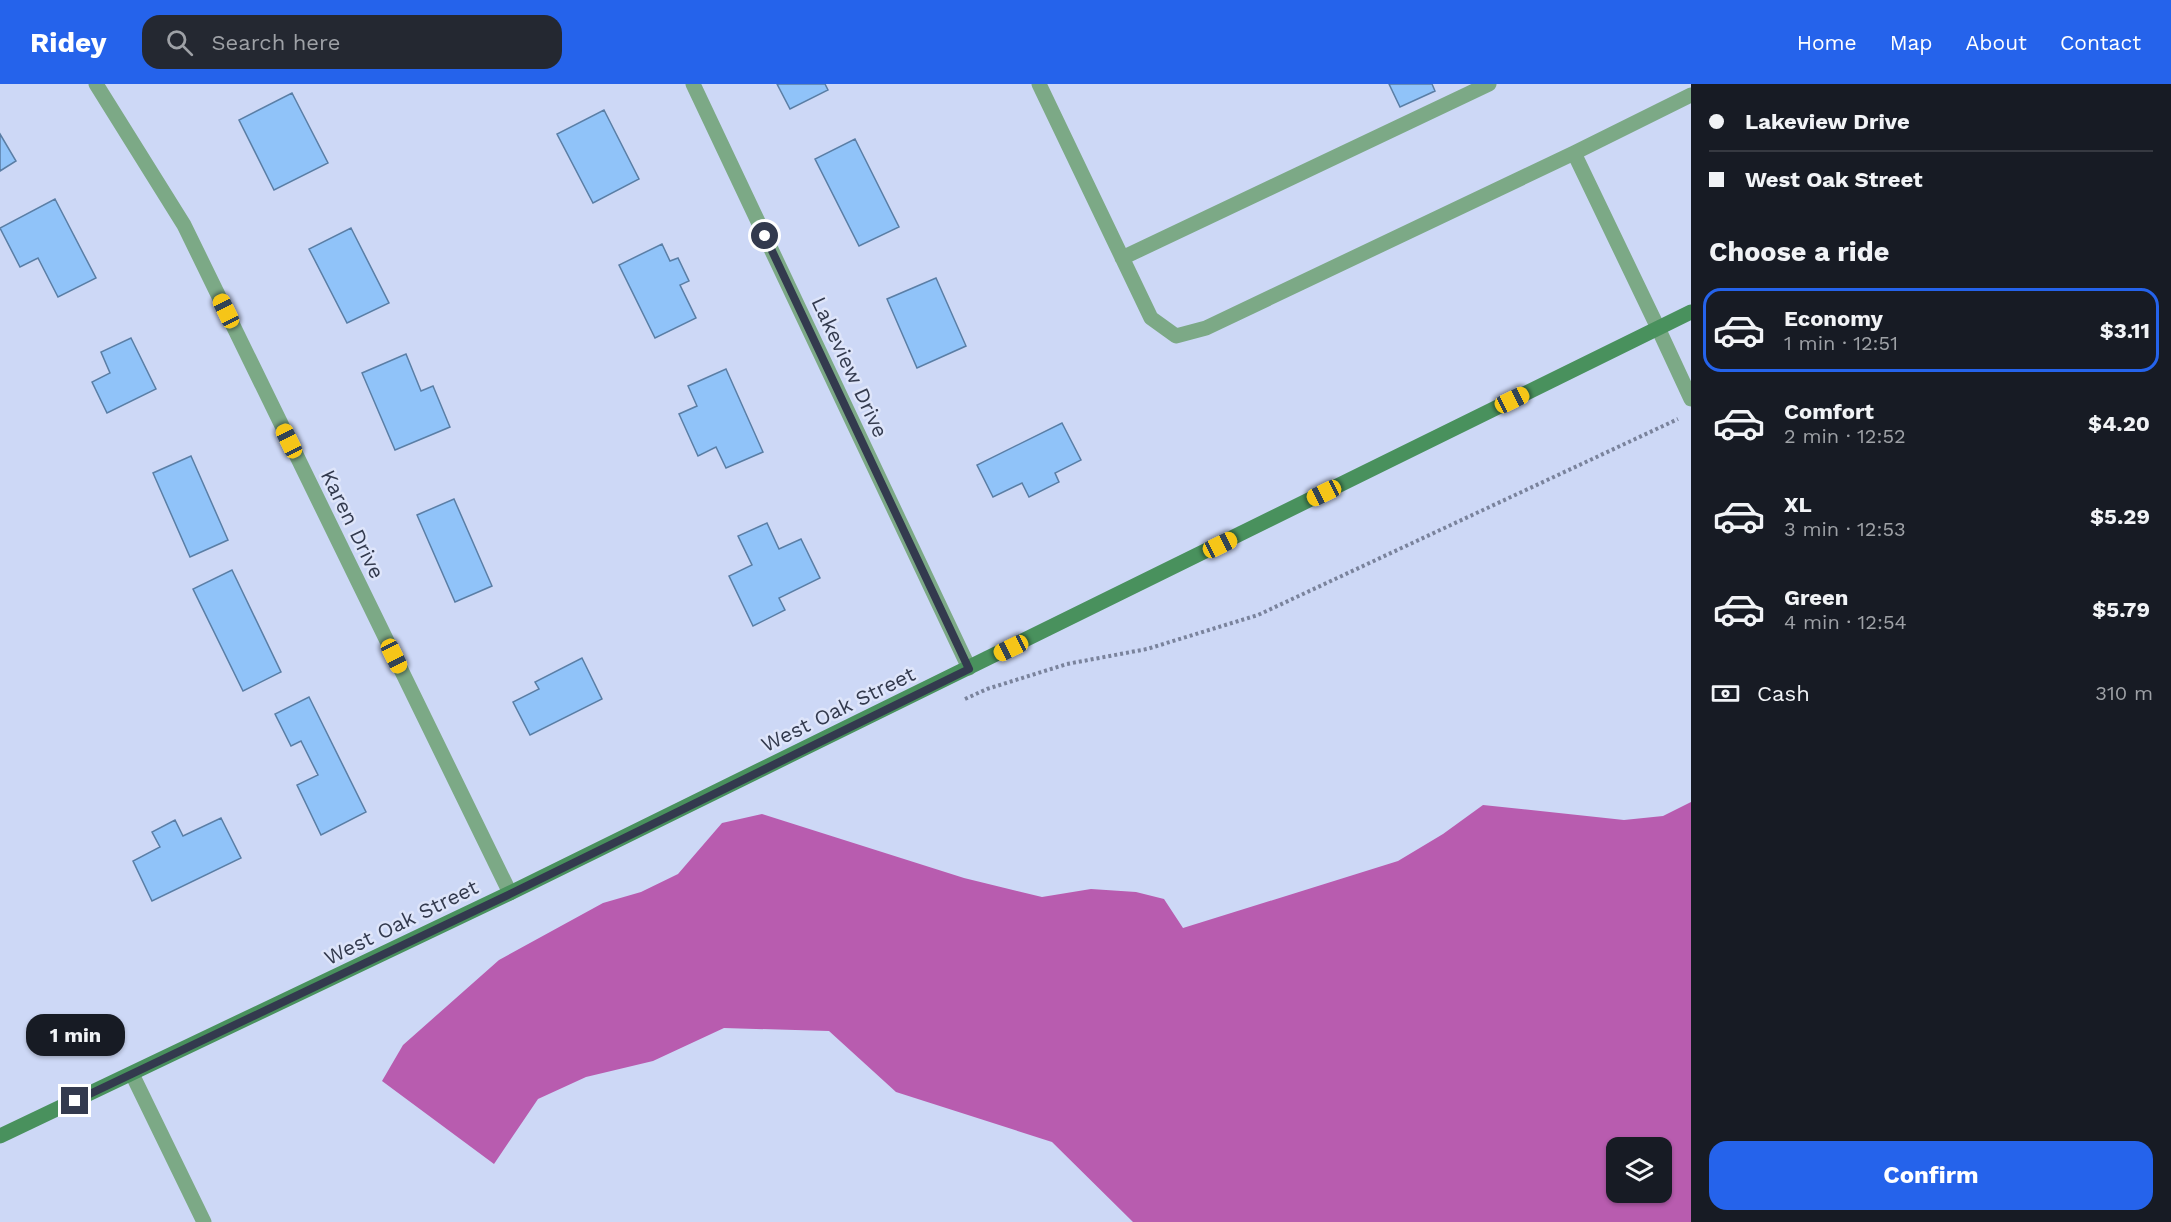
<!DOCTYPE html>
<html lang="en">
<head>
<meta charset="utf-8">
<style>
  :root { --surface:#171b24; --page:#242831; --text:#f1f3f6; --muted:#9ea1a6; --line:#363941; --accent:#2563eb }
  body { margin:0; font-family:"Work Sans",sans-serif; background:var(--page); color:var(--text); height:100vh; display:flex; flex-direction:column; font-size:22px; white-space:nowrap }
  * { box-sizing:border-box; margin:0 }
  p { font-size:20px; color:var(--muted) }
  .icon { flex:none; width:33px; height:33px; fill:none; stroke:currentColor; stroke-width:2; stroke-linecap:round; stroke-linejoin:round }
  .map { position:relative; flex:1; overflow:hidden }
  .details { display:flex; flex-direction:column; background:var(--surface); width:480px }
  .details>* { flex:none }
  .top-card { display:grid; align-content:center; height:132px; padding:0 18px; background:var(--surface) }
  .controls { position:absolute; left:1606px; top:1053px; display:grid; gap:12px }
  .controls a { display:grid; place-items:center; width:66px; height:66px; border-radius:12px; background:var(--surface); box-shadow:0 2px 4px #0004; font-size:30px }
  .end { position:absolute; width:27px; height:27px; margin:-14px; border:8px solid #333a4e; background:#fff; box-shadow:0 0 0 3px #fff }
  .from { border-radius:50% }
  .bubble { position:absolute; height:42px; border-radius:18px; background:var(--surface); box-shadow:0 2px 4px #0004; font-size:20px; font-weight:700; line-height:42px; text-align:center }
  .car { position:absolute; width:18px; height:36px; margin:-18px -9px; border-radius:8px; box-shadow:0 0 4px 2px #0007; background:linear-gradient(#f5c518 24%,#345 0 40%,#f5c518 0 76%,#345 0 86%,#f5c518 0) }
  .top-card b { display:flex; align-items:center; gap:21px; height:57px; font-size:22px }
  .top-card b+b { border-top:2px solid var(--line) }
  .top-card i { width:15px; height:15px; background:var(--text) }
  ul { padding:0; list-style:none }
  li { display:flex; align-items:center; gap:18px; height:84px; margin:0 12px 9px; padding:0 6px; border:3px solid transparent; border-radius:18px }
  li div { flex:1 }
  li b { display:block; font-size:22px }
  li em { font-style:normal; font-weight:700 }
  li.selected { border-color:var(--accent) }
  li>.icon { width:54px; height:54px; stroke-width:1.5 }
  h2 { padding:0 18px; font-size:27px; line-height:72px }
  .pay { display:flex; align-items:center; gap:15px; height:66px; padding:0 18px; font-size:22px }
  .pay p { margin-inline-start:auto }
  .primary-button { display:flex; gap:12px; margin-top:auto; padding:12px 18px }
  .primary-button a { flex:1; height:69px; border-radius:18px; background:var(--accent); color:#fff; font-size:24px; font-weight:700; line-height:69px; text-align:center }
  header { display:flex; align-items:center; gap:36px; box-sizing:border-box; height:84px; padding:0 30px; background:var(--accent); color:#fff }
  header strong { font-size:28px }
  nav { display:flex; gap:33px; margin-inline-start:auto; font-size:21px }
  .search { width:420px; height:54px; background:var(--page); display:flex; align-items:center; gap:15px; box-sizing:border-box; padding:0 21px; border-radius:18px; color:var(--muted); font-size:22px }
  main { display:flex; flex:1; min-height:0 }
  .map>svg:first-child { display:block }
</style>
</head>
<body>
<header>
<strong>Ridey</strong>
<div class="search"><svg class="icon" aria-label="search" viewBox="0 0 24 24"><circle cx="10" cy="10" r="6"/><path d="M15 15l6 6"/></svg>Search here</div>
<nav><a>Home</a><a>Map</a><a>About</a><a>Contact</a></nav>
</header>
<main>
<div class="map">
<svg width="1691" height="1138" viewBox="0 0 1691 1138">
  <rect width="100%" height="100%" fill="#cdd8f6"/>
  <path fill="#b85caf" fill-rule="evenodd" d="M1691,718v420h-558l-81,-80 -156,-50 -67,-61 -105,-3 -71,33 -67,16 -48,22 -44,65 -112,-83 21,-36 96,-85 104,-57 38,-11 37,-18 44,-51 40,-9 202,64 78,19 49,-8 45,3 28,7 19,29 215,-67 45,-27 40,-29 141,15 39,-4zM1617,1064h45v44h-45z"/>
  <path fill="#90c3f9" stroke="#5a7ea5" stroke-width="1.5" d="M777,0h48l3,6 -38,19z
    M1389,0h43l3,7 -35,16z
    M292,9l36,70 -54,27 -35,-70z
    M604,26l35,69 -46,24 -36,-69z
    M0,50l16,27 -16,10z
    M855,55l44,88 -40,19 -44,-87z
    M55,115l41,79 -38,19 -20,-39 -18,9 -20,-39z
    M351,144l38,75 -42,20 -38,-74z
    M662,160l8,17 8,-3 11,23 -9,4 16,33 -41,20 -36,-73z
    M936,194l30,68 -49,22 -30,-69z
    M131,254l25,51 -49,24 -15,-31 18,-9 -9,-21z
    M406,270l15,37 12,-5 17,41 -55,23 -33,-77z
    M726,285l37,83 -37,16 -10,-21 -18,9 -19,-42 18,-8 -9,-20z
    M1062,339l19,37 -26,13 4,9 -30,15 -7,-14 -29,14 -16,-32z
    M191,372l37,84 -38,17 -37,-84z
    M454,415l38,87 -37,16 -38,-87z
    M767,439l12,26 22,-10 19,39 -41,20 6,12 -32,16 -24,-50 23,-11 -14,-29z
    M232,486l49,102 -38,19 -50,-102z
    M582,574l20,41 -72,36 -17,-33 26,-13 -4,-7z
    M309,613l57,115 -45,23 -24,-50 21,-10 -17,-34 -10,5 -16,-32z
    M221,734l20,40 -89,43 -19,-40 27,-14 -8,-15 23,-12 8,16z"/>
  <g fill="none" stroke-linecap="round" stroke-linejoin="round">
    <path stroke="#7a839c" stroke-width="4" stroke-dasharray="3 3" stroke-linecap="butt" d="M965,615l22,-10 80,-25 80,-15 111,-34 420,-196"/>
    <path stroke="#7ca986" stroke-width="15" d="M1039,0l112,234 25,18 30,-8 368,-175 117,-58
      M1574,69l84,175
      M1122,174l367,-174"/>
    <path stroke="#7ca986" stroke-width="15" d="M96,0l88,141 326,668
      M693,0l276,584
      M1658,244l33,71
      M132,990l72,148"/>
    <path stroke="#49915d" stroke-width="15" d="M0,1052l510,-243 1181,-581"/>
  </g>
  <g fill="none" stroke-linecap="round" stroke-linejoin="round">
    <path stroke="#333a4e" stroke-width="8" d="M75,1017l435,-207 459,-225 -204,-433"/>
  </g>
  <g text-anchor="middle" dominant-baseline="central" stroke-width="5" stroke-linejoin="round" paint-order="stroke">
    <g font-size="21" fill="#333a4e" stroke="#dee5fa">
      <text transform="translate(850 283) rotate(65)">Lakeview Drive</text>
      <text transform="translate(353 440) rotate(64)">Karen Drive</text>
      <text transform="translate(838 625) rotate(-26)">West Oak Street</text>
      <text transform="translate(401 838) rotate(-26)">West Oak Street</text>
    </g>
  </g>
</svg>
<div class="controls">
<a><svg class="icon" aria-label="layers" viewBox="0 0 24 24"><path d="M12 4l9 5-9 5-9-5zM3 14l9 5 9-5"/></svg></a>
</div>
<i class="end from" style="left:765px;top:152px"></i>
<i class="end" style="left:75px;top:1017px"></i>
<div class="bubble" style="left:26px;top:930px;width:99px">1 min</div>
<i class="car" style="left:226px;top:227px;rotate:334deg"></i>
<i class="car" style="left:1512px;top:316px;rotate:64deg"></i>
<i class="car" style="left:289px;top:357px;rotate:334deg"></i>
<i class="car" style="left:1324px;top:409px;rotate:244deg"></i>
<i class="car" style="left:1220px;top:461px;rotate:64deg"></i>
<i class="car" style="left:1011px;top:564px;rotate:244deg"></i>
<i class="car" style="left:394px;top:572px;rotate:154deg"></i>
</div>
<section class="details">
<div class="top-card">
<b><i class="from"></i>Lakeview Drive</b>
<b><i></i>West Oak Street</b>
</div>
<h2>Choose a ride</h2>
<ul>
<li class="selected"><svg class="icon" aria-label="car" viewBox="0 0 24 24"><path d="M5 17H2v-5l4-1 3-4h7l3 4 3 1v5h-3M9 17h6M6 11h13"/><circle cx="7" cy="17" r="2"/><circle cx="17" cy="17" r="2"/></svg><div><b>Economy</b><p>1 min · 12:51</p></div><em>$3.11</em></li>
<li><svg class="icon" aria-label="car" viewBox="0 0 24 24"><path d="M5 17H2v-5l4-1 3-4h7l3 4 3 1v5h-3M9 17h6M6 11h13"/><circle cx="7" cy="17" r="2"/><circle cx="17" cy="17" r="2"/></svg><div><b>Comfort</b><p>2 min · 12:52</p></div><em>$4.20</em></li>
<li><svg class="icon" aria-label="car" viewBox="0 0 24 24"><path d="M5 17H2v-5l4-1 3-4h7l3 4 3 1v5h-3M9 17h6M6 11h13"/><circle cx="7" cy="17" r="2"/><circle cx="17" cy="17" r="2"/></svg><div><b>XL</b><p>3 min · 12:53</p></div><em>$5.29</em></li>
<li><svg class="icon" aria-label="car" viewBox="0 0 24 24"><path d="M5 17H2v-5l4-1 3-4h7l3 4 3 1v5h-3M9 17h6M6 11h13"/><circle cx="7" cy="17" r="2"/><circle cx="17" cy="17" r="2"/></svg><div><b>Green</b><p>4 min · 12:54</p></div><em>$5.79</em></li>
</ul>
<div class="pay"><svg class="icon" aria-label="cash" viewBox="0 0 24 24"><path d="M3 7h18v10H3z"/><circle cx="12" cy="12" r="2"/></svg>Cash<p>310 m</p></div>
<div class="primary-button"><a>Confirm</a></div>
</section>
</main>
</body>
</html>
